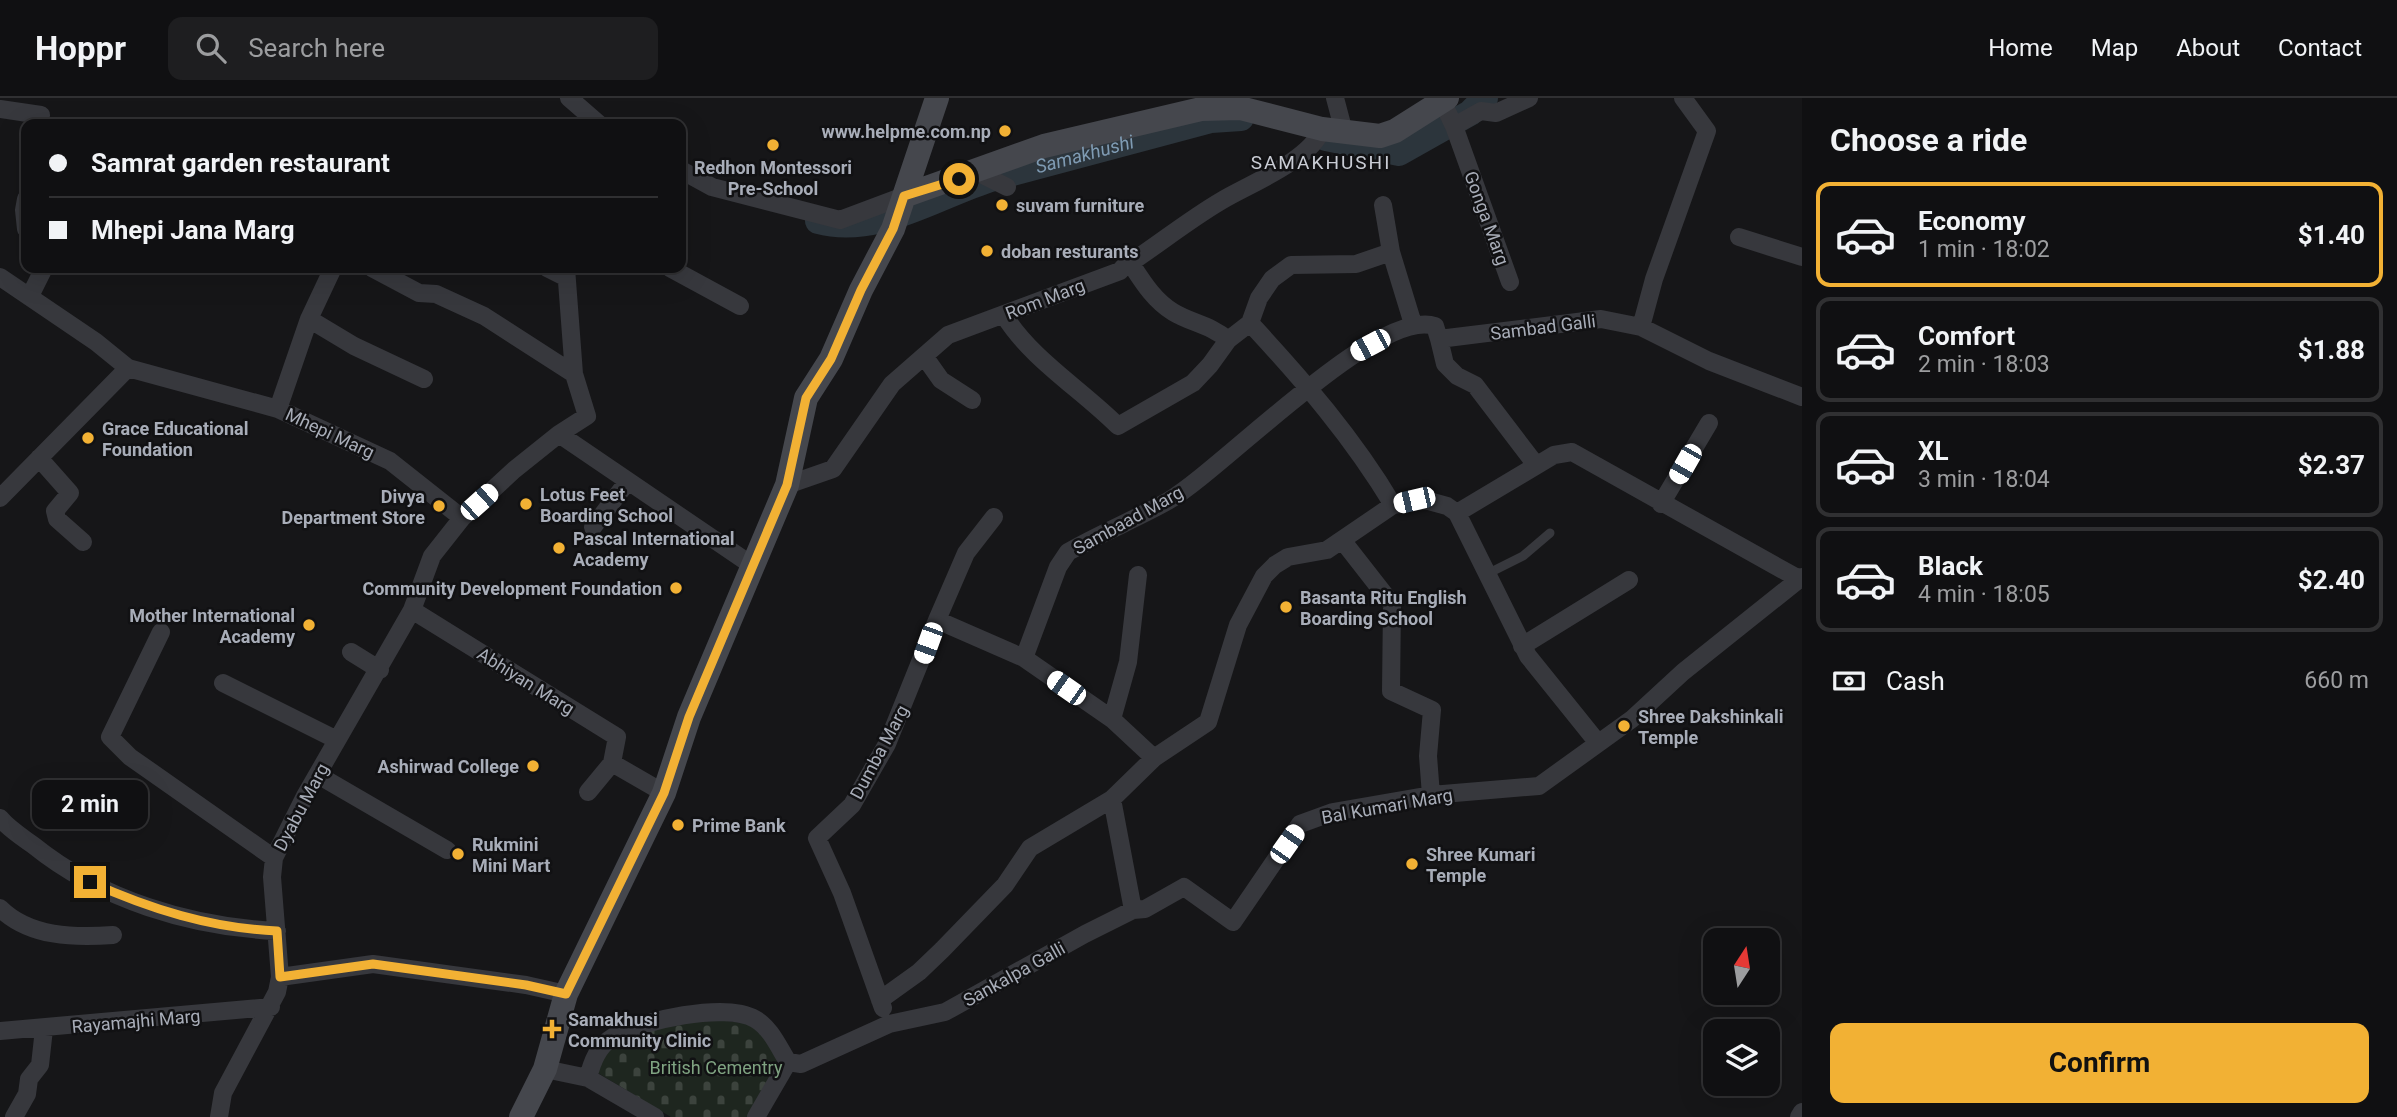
<!DOCTYPE html>
<html lang="en">
<head>
<meta charset="utf-8">
<style>
  :root { --surface:#101012; --page:#1e1e20; --text:#f1f3f6; --muted:#9c9d9f; --line:#303032; --accent:#f2b134 }
  body { margin:0; font-family:Roboto,sans-serif; background:var(--page); color:var(--text); height:100vh; display:flex; flex-direction:column; font-size:26px; white-space:nowrap }
  * { box-sizing:border-box; margin:0 }
  p { font-size:23px; color:var(--muted) }
  .icon { flex:none; width:38px; height:38px; fill:none; stroke:currentColor; stroke-width:2; stroke-linecap:round; stroke-linejoin:round }
  .map { position:relative; flex:1; overflow:hidden }
  .drawer { display:flex; flex-direction:column; background:var(--surface); width:595px }
  .drawer>* { flex:none }
  .top-card { position:absolute; left:21px; top:21px; width:665px; height:154px; border-radius:14px; box-shadow:0 7px 28px #0002,0 0 0 2px var(--line); display:grid; align-content:center; height:154px; padding:0 28px; background:var(--surface) }
  .needle { width:46px; rotate:12deg }
  .fabs { position:absolute; left:1703px; top:830px; display:grid; gap:14px }
  .fabs a { display:grid; place-items:center; width:77px; height:77px; border-radius:14px; background:var(--surface); box-shadow:0 7px 28px #0002,0 0 0 2px var(--line); font-size:35px }
  .end { position:absolute; width:32px; height:32px; margin:-16px; border:9px solid #f2b134; background:#111; box-shadow:0 0 0 4px #111 }
  .from { border-radius:50% }
  .bubble { position:absolute; height:49px; border-radius:14px; background:var(--surface); box-shadow:0 7px 28px #0002,0 0 0 2px var(--line); font-size:23px; font-weight:700; line-height:49px; text-align:center }
  .car { position:absolute; width:21px; height:42px; margin:-21px -10px; border-radius:9px; box-shadow:0 0 5px 2px #0007; background:linear-gradient(#fff 24%,#345 0 40%,#fff 0 76%,#345 0 86%,#fff 0) }
  .top-card b { display:flex; align-items:center; gap:24px; height:66px; font-size:26px }
  .top-card b+b { border-top:2px solid var(--line) }
  .top-card i { width:18px; height:18px; background:var(--text) }
  ul { padding:0; list-style:none }
  li { display:flex; align-items:center; gap:21px; height:105px; margin:0 14px 10px; padding:0 14px; border:4px solid var(--line); border-radius:14px }
  li div { flex:1 }
  li b { display:block; font-size:26px }
  li em { font-style:normal; font-weight:700 }
  li.active { border-color:var(--accent) }
  li>.icon { width:63px; height:63px; stroke-width:1.5 }
  h2 { padding:0 28px; font-size:32px; line-height:84px }
  .pay { display:flex; align-items:center; gap:18px; height:77px; padding:0 28px; font-size:26px }
  .pay p { margin-inline-start:auto }
  .button { display:flex; gap:14px; margin-top:auto; padding:14px 28px }
  .button a { flex:1; height:80px; border-radius:14px; background:var(--accent); color:#111; font-size:28px; font-weight:700; line-height:80px; text-align:center }
  header { display:flex; align-items:center; gap:42px; box-sizing:border-box; height:98px; padding:0 35px; background:var(--surface); border-bottom:2px solid var(--line) }
  header strong { font-size:33px }
  nav { display:flex; gap:38px; margin-inline-start:auto; font-size:24px }
  .search { width:490px; height:63px; background:var(--page); display:flex; align-items:center; gap:18px; box-sizing:border-box; padding:0 24px; border-radius:14px; color:var(--muted); font-size:26px }
  main { display:flex; flex:1; min-height:0 }
  .map>svg:first-child { display:block }
</style>
</head>
<body>
<header>
<strong>Hoppr</strong>
<div class="search"><svg class="icon" aria-label="search" viewBox="0 0 24 24"><circle cx="10" cy="10" r="6"/><path d="M15 15l6 6"/></svg>Search here</div>
<nav><a>Home</a><a>Map</a><a>About</a><a>Contact</a></nav>
</header>
<main>
<div class="map">
<svg width="1802" height="1019" viewBox="0 0 1802 1019">
  <defs>
    <pattern id="cemetery-stones" width="16" height="16" patternUnits="userSpaceOnUse" patternTransform="scale(1.75)"><rect width="16" height="16" fill="#1e261f"/><path d="M2 7V4a2 2 0 0 1 4 0v3zM10 15v-3a2 2 0 0 1 4 0v3z" fill="#3c433d"/></pattern>
  </defs>
  <rect width="100%" height="100%" fill="#161618"/>
  <path fill="url(#cemetery-stones)" d="M703,920l55,7 19,34 -1,10 -26,48h-79l-73,-44c3,-44 72,-47 105,-55z"/>
  <g fill="none" stroke-linecap="round" stroke-linejoin="round">
    <g stroke="#2c353c" stroke-width="26">
      <path d="M1326,40l73,15 71,-40 15,-15"/>
      <path id="s1" d="M818,123c61,16 119,-26 176,-43l217,-58 30,-2"/>
    </g>
    <path stroke="#37383d" stroke-width="9" d="M1487,476l36,-18 27,-23"/>
    <path stroke="#37383d" stroke-width="18" d="M569,0l30,26
      M1335,0l9,34
      M1442,3l12,25 56,156
      M0,11l41,6
      M1454,28l27,-15 15,2 33,-15
      M681,72l31,17 128,33 64,-24
      M977,74l30,15
      M26,101l-2,11 2,19
      M1383,107l8,47 22,72
      M1739,139l63,20
      M1129,163c12,18 24,39 44,51 18,11 38,13 55,28
      M372,170l47,25 17,1 48,22 90,58
      M547,170l18,9
      M670,170l70,38
      M0,179l96,65 32,26 150,41 112,52 72,57
      M30,198l14,-28
      M1004,217c27,44 77,74 114,111l75,-43 17,-18 18,-25 22,-17 9,-25 13,-19 19,-14 65,-1 35,-12
      M309,221l45,27 70,33
      M1250,225c53,57 103,115 143,182
      M1641,229l68,34 93,36
      M1439,241l6,25 12,12 18,9 61,80
      M924,258l17,24 31,20
      M278,311l31,-90 24,-51
      M559,336l194,132
      M39,360l31,35 -15,18 2,8 26,23
      M787,387l46,-16 59,-85 56,-49 172,-64 9,-10 7,-2c28,-19 56,-41 85,-58 28,-17 89,-40 101,-72
      M0,400l128,-130
      M1661,406l48,-81
      M1457,415l97,-58 18,-3 227,127
      M593,429l35,-46
      M1342,442l50,64 -1,87 41,19 -4,46 3,39
      M412,512l205,127 -5,26 52,30
      M937,522l29,-67 28,-36
      M161,534l-51,105 20,20 144,101
      M1522,548l107,-66
      M351,554l29,18
      M1024,560l34,-91 10,-15c33,-19 68,-33 100,-51 55,-32 209,-194 267,-175l4,13 162,-20 40,8 13,-48 53,-148 -24,-33
      M223,585l114,57
      M1112,621l16,-57 10,-87
      M318,677l129,75
      M588,694l24,-29
      M1112,701l21,111
      M0,720c9,11 22,19 33,27 68,55 158,82 244,86
      M0,810c29,29 75,30 113,27
      M280,879l93,-13 153,21 40,9
      M880,902l39,-28 23,-22 63,-65 25,-37 82,-49 42,-41 54,-36 30,-97 26,-49 11,-11 13,-8 39,-7 66,-45 32,-5 22,6 10,7 71,143 70,87
      M883,910l-41,-115 -25,-55 35,-33 35,-61 50,-124 87,38 88,61 42,39
      M0,933l271,-24
      M788,964l13,2 88,-40 56,-12 140,-78 48,-24 12,-1 39,-22 49,35 67,-98 33,-12 98,-17 108,-9 93,-67 51,-47 119,-95
      M545,971l43,9 67,39
      M588,980c4,-16 10,-32 25,-41 28,-17 113,-35 142,-18 16,9 24,29 33,43l-32,55
      M14,1019l13,-23 2,-15 11,-14 4,-36
      M219,1019l4,-24 54,-101 3,-15 -8,-100 2,-19 31,-62 107,-186 20,-54 30,-38 52,-48 45,-36 28,-18 -13,-42 -8,-106
      M1799,1019l3,-5"/>
    <path stroke="#45474d" stroke-width="24" d="M904,98l140,-50 157,-37 39,-1 82,21 58,7 15,-5 52,-33
      M521,1019l24,-48 21,-75 98,-201 25,-76 98,-232 19,-87 25,-39 30,-69 32,-61 44,-131"/>
  </g>
  <g fill="none" stroke-linecap="round" stroke-linejoin="round">
    <path stroke="#f2b134" stroke-width="9" d="M90,784c60,27 120,46 187,49l3,46 93,-13 153,21 40,9 98,-201 25,-76 98,-232 19,-87 25,-39 30,-69 32,-61 11,-33 55,-17"/>
  </g>
  <g fill="#f2b134" stroke="#111113" stroke-width="2.5">
    <circle cx="1005" cy="33" r="7"/>
    <circle cx="773" cy="47" r="7"/>
    <circle cx="1002" cy="107" r="7"/>
    <circle cx="987" cy="153" r="7"/>
    <circle cx="88" cy="340" r="7"/>
    <circle cx="526" cy="406" r="7"/>
    <circle cx="439" cy="408" r="7"/>
    <circle cx="559" cy="450" r="7"/>
    <circle cx="676" cy="490" r="7"/>
    <circle cx="1286" cy="509" r="7"/>
    <circle cx="309" cy="527" r="7"/>
    <circle cx="1624" cy="628" r="7"/>
    <circle cx="533" cy="668" r="7"/>
    <circle cx="678" cy="727" r="7"/>
    <circle cx="458" cy="756" r="7"/>
    <circle cx="1412" cy="766" r="7"/>
    <path d="M548.5 920.5h7v7h7v7h-7v7h-7v-7h-7v-7h7z"/>
  </g>
  <g text-anchor="middle" dominant-baseline="central" stroke-width="5" stroke-linejoin="round" paint-order="stroke">
    <g font-size="18" font-weight="bold" fill="#a8adb8" stroke="#111113" text-anchor="start">
      <text x="991" y="33" text-anchor="end">www.helpme.com.np</text>
      <text x="773" y="69" text-anchor="middle">Redhon Montessori<tspan x="773" dy="21">Pre-School</tspan></text>
      <text x="1016" y="107">suvam furniture</text>
      <text x="1001" y="153">doban resturants</text>
      <text x="102" y="330">Grace Educational<tspan x="102" dy="21">Foundation</tspan></text>
      <text x="540" y="396">Lotus Feet<tspan x="540" dy="21">Boarding School</tspan></text>
      <text x="425" y="398" text-anchor="end">Divya<tspan x="425" dy="21">Department Store</tspan></text>
      <text x="573" y="440">Pascal International<tspan x="573" dy="21">Academy</tspan></text>
      <text x="662" y="490" text-anchor="end">Community Development Foundation</text>
      <text x="1300" y="499">Basanta Ritu English<tspan x="1300" dy="21">Boarding School</tspan></text>
      <text x="295" y="517" text-anchor="end">Mother International<tspan x="295" dy="21">Academy</tspan></text>
      <text x="1638" y="618">Shree Dakshinkali<tspan x="1638" dy="21">Temple</tspan></text>
      <text x="519" y="668" text-anchor="end">Ashirwad College</text>
      <text x="692" y="727">Prime Bank</text>
      <text x="472" y="746">Rukmini<tspan x="472" dy="21">Mini Mart</tspan></text>
      <text x="1426" y="756">Shree Kumari<tspan x="1426" dy="21">Temple</tspan></text>
      <text x="568" y="921">Samakhusi<tspan x="568" dy="21">Community Clinic</tspan></text>
    </g>
    <g font-size="18" fill="#a8adb8" stroke="#111113">
      <text transform="translate(1487 120) rotate(70)">Gonga Marg</text>
      <text transform="translate(1045 201) rotate(-21)">Rom Marg</text>
      <text transform="translate(1543 229) rotate(-7)">Sambad Galli</text>
      <text transform="translate(330 335) rotate(25)">Mhepi Marg</text>
      <text transform="translate(1128 422) rotate(-29)">Sambaad Marg</text>
      <text transform="translate(526 583) rotate(32)">Abhiyan Marg</text>
      <text transform="translate(879 654) rotate(-62)">Dumba Marg</text>
      <text transform="translate(1387 708) rotate(-10)">Bal Kumari Marg</text>
      <text transform="translate(301 709) rotate(-62)">Dyabu Marg</text>
      <text transform="translate(1014 876) rotate(-29)">Sankalpa Galli</text>
      <text transform="translate(136 923) rotate(-5)">Rayamajhi Marg</text>
    </g>
    <g font-size="18" fill="#7fa381" stroke="#111113">
      <text x="716" y="969">British Cementry</text>
    </g>
    <g font-size="19" font-style="italic" fill="#7f9bb3" stroke="#111113">
      <text stroke="none"><textPath href="#s1" startOffset="278">Samakhushi</textPath></text>
    </g>
    <g font-size="19" letter-spacing="2" fill="#c9ccd4" stroke="#111113">
      <text x="1321" y="64">SAMAKHUSHI</text>
    </g>
  </g>
</svg>
<div class="fabs">
<a><svg class="needle" viewBox="-14 -14 28 28"><path d="M0-13l5 13h-10z" fill="#e53935"/><path d="M0 13l5-13h-10z" fill="#9c9d9f"/></svg></a>
<a><svg class="icon" aria-label="layers" viewBox="0 0 24 24"><path d="M12 4l9 5-9 5-9-5zM3 14l9 5 9-5"/></svg></a>
</div>
<i class="end from" style="left:959px;top:81px"></i>
<i class="end" style="left:90px;top:784px"></i>
<div class="bubble" style="left:32px;top:682px;width:116px">2 min</div>
<i class="car" style="left:1370px;top:247px;rotate:242deg"></i>
<i class="car" style="left:1685px;top:366px;rotate:210deg"></i>
<i class="car" style="left:1414px;top:402px;rotate:257deg"></i>
<i class="car" style="left:479px;top:404px;rotate:48deg"></i>
<i class="car" style="left:928px;top:545px;rotate:200deg"></i>
<i class="car" style="left:1066px;top:590px;rotate:305deg"></i>
<i class="car" style="left:1287px;top:746px;rotate:35deg"></i>
<div class="top-card">
<b><i class="from"></i>Samrat garden restaurant</b>
<b><i></i>Mhepi Jana Marg</b>
</div>
</div>
<section class="drawer">
<h2>Choose a ride</h2>
<ul>
<li class="active"><svg class="icon" aria-label="car" viewBox="0 0 24 24"><path d="M5 17H2v-5l4-1 3-4h7l3 4 3 1v5h-3M9 17h6M6 11h13"/><circle cx="7" cy="17" r="2"/><circle cx="17" cy="17" r="2"/></svg><div><b>Economy</b><p>1 min · 18:02</p></div><em>$1.40</em></li>
<li><svg class="icon" aria-label="car" viewBox="0 0 24 24"><path d="M5 17H2v-5l4-1 3-4h7l3 4 3 1v5h-3M9 17h6M6 11h13"/><circle cx="7" cy="17" r="2"/><circle cx="17" cy="17" r="2"/></svg><div><b>Comfort</b><p>2 min · 18:03</p></div><em>$1.88</em></li>
<li><svg class="icon" aria-label="car" viewBox="0 0 24 24"><path d="M5 17H2v-5l4-1 3-4h7l3 4 3 1v5h-3M9 17h6M6 11h13"/><circle cx="7" cy="17" r="2"/><circle cx="17" cy="17" r="2"/></svg><div><b>XL</b><p>3 min · 18:04</p></div><em>$2.37</em></li>
<li><svg class="icon" aria-label="car" viewBox="0 0 24 24"><path d="M5 17H2v-5l4-1 3-4h7l3 4 3 1v5h-3M9 17h6M6 11h13"/><circle cx="7" cy="17" r="2"/><circle cx="17" cy="17" r="2"/></svg><div><b>Black</b><p>4 min · 18:05</p></div><em>$2.40</em></li>
</ul>
<div class="pay"><svg class="icon" aria-label="cash" viewBox="0 0 24 24"><path d="M3 7h18v10H3z"/><circle cx="12" cy="12" r="2"/></svg>Cash<p>660 m</p></div>
<div class="button"><a>Confirm</a></div>
</section>
</main>
</body>
</html>
